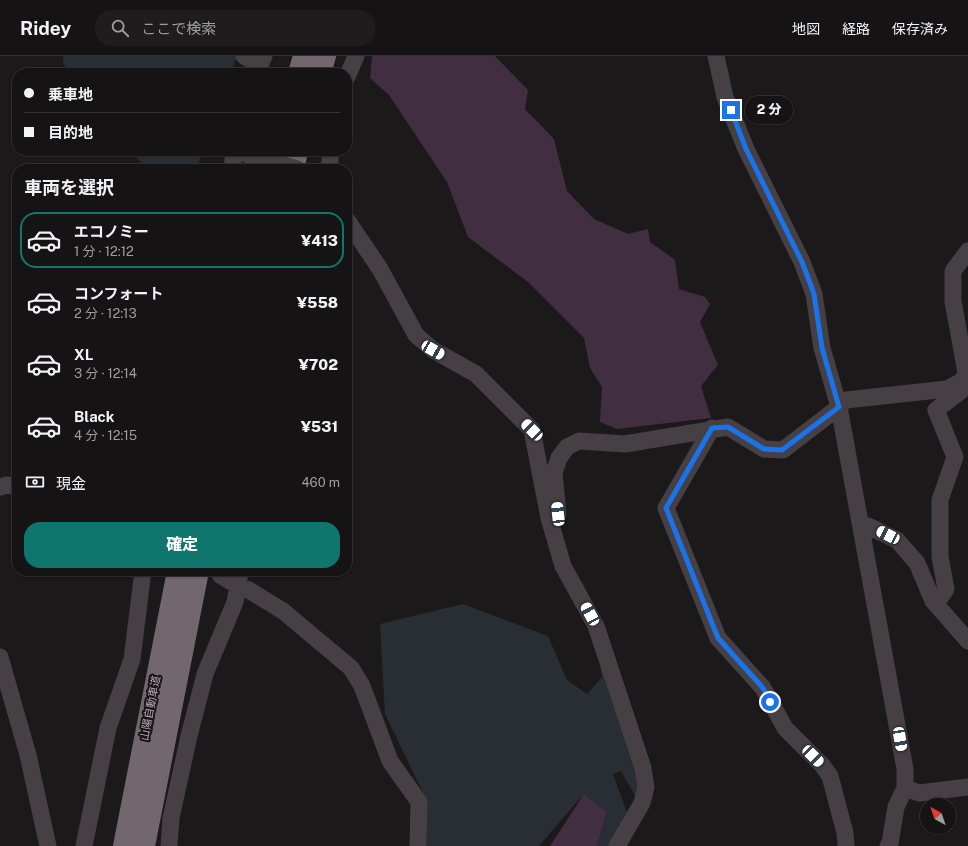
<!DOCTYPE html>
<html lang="ja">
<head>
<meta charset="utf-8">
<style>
  :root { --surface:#151314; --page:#1e1c1d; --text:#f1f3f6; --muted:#9d9ea0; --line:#343234; --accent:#0f766e }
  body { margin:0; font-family:"Public Sans","Noto Sans JP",sans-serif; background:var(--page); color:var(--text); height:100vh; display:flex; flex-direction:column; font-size:15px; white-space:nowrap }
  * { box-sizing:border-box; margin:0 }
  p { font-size:13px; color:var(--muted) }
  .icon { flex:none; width:22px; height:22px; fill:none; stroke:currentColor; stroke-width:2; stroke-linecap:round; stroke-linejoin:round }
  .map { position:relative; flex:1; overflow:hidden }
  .drawer { position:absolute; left:12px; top:108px; width:340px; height:412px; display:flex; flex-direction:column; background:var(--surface); border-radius:16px; box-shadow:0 1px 3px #0004,0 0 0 1px var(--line) }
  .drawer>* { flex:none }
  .top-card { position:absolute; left:12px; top:12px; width:340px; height:88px; border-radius:16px; box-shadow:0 1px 3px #0004,0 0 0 1px var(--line); display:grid; align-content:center; height:88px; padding:0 12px; background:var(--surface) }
  .needle { width:26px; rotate:320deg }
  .controls { position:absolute; left:920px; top:742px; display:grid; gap:8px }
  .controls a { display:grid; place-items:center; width:36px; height:36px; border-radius:50%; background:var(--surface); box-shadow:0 1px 3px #0004,0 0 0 1px var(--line); font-size:20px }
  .end { position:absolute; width:18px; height:18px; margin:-9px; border:5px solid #1a73e8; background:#fff; box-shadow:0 0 0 2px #fff }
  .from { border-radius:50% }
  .bubble { position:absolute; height:28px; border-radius:14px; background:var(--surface); box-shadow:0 1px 3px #0004,0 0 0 1px var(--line); font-size:13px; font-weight:800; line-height:28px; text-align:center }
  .car { position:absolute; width:12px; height:24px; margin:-12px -6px; border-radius:5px; box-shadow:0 0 3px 1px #0007; background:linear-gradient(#fff 24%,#345 0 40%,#fff 0 76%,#345 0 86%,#fff 0) }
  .top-card b { display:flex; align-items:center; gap:14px; height:38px; font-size:15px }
  .top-card b+b { border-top:1px solid var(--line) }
  .top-card i { width:10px; height:10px; background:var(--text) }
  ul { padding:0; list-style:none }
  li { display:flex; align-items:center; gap:12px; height:56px; margin:0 8px 6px; padding:0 4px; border:2px solid transparent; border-radius:16px }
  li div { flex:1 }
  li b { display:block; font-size:15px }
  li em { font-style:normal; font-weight:800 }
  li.active { border-color:var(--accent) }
  li>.icon { width:36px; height:36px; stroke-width:1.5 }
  h2 { padding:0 12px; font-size:18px; line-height:48px }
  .pay { display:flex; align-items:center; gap:10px; height:44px; padding:0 12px; font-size:15px }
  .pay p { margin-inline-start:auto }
  .action { display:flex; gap:8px; margin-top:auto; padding:8px 12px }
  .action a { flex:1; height:46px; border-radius:16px; background:var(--accent); color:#fff; font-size:16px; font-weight:800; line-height:46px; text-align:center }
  header { display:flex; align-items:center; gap:24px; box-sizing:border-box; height:56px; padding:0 20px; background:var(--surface); border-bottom:1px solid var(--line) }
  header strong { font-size:19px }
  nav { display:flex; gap:22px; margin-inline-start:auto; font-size:14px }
  .search { width:280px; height:36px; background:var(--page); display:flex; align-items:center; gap:10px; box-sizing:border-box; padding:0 14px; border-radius:16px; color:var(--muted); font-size:15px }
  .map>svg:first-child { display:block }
</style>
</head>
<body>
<header>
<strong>Ridey</strong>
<div class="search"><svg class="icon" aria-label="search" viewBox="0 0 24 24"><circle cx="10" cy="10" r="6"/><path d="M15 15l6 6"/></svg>ここで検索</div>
<nav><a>地図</a><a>経路</a><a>保存済み</a></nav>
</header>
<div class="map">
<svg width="968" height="790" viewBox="0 0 968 790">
  <rect width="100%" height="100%" fill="#1c191b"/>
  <path fill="#292d34" d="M63,0h174l-6,17h-163l-5,-11z
    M130,95h73l-7,18h-48z
    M463,548l85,32 19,44 20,14 15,-17 -2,-9 3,1 32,86 3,35 -3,6 -14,-25 -8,3 16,44 -17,28h-15l10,-34 -23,-18 -45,52h-112v-45l-42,-87 -5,-90z"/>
  <path fill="#412e41" d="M372,0h123l33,34 -3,19 29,30 13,52 27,28 34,15 20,-5 2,13 25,18 4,29 26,8 5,7 -10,18 18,43 -17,21 10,32 -94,11 -17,-7 2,-35 -12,-19 -6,-30 -56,-56 -60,-45 -21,-55 -58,-87 -19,-17z
    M584,738l23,18 -10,34h-47z"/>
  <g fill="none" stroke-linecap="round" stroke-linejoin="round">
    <path stroke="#463f44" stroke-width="17" d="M244,0l16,9
      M716,0l9,41 21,52 56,113 12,32 8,54 17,59 66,362v19l-9,19 -6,36 -2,3
      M257,17l7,-17
      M347,21l9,-21
      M232,113l2,-18
      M329,113l2,-18
      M347,164l33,49 36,66 17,15 43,24 56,56 17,88 14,48 33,60 47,142 3,19 -4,16 -25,43
      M712,372l-46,80 52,130 45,50 22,40 37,37 8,11 15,57 1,13
      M0,431l7,-2 10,2
      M558,458l-4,-41 5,-15 8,-11 12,-6 46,3 103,-17 36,22 19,1 56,-43 7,-7 101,-11 15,-8 4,-8 -13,-72v-30l15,-20
      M861,470h7l29,14 20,23 16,38 35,40
      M220,519l18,11 9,3 36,22 68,57 11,18 28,75 29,41 -1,44
      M933,545l7,-3 6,-9 -6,-32v-57l15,-43 -19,-47 26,-20v-6
      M0,601l28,98 20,91
      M905,732l14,5 49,-6
      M84,790l24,-118 24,-69 11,-88
      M169,790l2,-28 18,-82 16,-62 30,-72 3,-16 2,-15"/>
    <path stroke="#72666f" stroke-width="22" d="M299,17l5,-17
      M320,17l5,-17
      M273,113l4,-18
      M293,113l4,-18
      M124,790l54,-275
      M144,790l54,-275"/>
    <path stroke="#463f44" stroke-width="17" d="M246,98l51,15"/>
  </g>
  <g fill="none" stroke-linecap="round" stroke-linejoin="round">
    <path stroke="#1a73e8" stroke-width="5" d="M731,54l15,39 56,113 8,21 4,11 8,54 17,59 -57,43 -18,-1 -36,-22 -16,1 -46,80 52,130 45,50 7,14"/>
  </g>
  <g text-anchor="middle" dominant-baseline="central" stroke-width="4" stroke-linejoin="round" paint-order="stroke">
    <g font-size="11" fill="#bcabb8" stroke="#171415">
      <text transform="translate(150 652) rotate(-79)">山陽自動車道</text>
    </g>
  </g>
</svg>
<div class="controls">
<a><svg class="needle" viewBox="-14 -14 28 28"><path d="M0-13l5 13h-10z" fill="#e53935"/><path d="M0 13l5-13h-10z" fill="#9d9ea0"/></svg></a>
</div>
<i class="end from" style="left:770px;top:646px"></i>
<i class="end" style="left:731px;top:54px"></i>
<div class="bubble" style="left:745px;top:40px;width:48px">2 分</div>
<i class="car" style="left:433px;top:294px;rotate:120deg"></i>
<i class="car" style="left:532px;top:374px;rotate:315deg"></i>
<i class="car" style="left:558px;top:458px;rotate:354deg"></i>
<i class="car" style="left:888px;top:479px;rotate:297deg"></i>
<i class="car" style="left:590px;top:558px;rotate:331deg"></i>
<i class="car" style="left:900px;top:683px;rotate:170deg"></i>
<i class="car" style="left:813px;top:700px;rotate:135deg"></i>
<div class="top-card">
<b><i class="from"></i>乗車地</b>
<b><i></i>目的地</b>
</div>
<section class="drawer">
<h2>車両を選択</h2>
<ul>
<li class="active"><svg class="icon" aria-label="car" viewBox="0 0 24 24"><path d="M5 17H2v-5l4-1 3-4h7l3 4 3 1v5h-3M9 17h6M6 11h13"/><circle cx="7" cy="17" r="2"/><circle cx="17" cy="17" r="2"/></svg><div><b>エコノミー</b><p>1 分 · 12:12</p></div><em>¥413</em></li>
<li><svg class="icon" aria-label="car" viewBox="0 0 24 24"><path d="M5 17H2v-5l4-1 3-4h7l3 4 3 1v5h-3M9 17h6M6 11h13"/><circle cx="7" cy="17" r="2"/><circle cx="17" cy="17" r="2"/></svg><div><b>コンフォート</b><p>2 分 · 12:13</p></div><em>¥558</em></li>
<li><svg class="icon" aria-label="car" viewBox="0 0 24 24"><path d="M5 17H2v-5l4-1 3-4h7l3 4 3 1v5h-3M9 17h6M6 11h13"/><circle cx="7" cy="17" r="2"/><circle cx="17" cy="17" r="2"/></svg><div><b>XL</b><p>3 分 · 12:14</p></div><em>¥702</em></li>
<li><svg class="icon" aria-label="car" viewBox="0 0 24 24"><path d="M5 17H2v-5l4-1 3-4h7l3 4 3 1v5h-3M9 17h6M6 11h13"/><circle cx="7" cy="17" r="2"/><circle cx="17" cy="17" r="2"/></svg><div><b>Black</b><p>4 分 · 12:15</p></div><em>¥531</em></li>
</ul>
<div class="pay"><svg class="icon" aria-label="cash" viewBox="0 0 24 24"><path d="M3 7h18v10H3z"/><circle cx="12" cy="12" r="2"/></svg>現金<p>460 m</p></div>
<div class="action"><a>確定</a></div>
</section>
</div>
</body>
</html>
